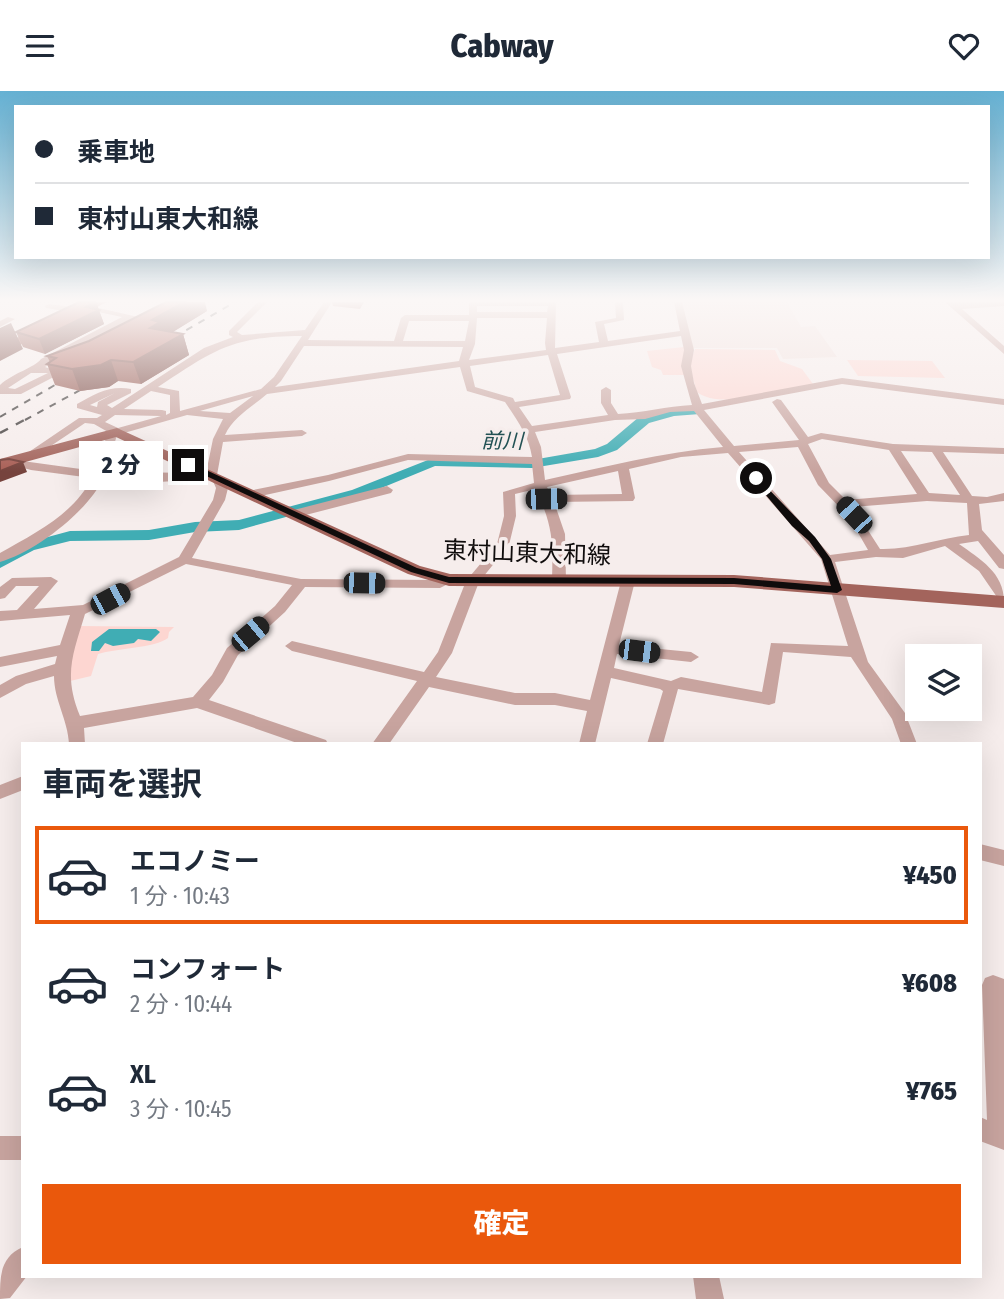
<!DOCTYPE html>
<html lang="ja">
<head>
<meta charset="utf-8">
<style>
  :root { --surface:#fff; --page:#f2f2f3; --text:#1f2937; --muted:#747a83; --line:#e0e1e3; --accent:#ea580c }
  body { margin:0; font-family:"Fira Sans Condensed","Noto Sans JP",sans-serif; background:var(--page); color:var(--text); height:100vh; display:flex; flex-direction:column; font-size:26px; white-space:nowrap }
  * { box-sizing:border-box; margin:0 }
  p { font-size:23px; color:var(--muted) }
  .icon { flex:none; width:38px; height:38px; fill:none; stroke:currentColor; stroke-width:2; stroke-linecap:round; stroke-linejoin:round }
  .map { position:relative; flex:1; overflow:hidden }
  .panel { position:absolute; left:21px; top:651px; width:961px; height:536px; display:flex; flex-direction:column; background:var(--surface); border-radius:0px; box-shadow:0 7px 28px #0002 }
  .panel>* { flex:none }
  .banner { position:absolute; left:14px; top:14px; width:976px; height:154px; border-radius:0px; box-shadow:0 7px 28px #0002; display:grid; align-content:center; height:154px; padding:0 21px; background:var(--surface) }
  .controls { position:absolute; left:905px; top:553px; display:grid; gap:14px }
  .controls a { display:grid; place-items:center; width:77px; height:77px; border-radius:0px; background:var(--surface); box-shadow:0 7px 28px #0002; font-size:35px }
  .end { position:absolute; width:32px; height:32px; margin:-16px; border:9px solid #0f0c0c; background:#fff; box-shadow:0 0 0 4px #fff }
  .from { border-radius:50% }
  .bubble { position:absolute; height:49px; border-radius:0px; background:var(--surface); box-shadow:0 7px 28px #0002; font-size:23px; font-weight:800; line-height:49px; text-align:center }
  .car { position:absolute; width:21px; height:42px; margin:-21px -10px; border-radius:9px; box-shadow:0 0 5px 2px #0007; background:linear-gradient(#222 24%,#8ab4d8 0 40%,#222 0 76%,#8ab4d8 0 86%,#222 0) }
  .banner b { display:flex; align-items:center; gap:24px; height:66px; font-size:26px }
  .banner b+b { border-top:2px solid var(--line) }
  .banner i { width:18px; height:18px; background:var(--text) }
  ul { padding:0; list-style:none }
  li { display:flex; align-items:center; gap:21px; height:98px; margin:0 14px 10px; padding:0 7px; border:4px solid transparent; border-radius:0px }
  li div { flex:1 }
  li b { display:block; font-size:26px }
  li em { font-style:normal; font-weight:800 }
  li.current { border-color:var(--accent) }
  li>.icon { width:63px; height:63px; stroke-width:1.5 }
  h2 { padding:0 21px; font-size:32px; line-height:84px }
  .primary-button { display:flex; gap:14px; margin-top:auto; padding:14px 21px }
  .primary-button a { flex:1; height:80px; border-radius:0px; background:var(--accent); color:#fff; font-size:28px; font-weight:800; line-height:80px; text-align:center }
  header { display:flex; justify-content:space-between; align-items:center; height:91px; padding:0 21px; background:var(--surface); font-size:32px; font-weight:800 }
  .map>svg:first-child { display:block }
</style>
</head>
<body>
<header><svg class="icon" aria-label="menu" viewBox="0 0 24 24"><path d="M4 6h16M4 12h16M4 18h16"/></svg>Cabway<svg class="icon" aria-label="heart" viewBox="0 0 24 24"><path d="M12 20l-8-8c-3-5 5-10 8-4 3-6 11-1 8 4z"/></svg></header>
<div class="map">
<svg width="1004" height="1208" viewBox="0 0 1004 1208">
  <rect width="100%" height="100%" fill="#f6edec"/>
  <path fill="#f0dfdc" d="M681,211h106l14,25 14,-1 22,31 -54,2 -6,-11h-85z"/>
  <path fill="#fdd6d1" d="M684,256l1,28h-22l-2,-5 -9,-3 -5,-16z
    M695,258l80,1 5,11 22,8 11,15c-28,5 -92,27 -116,8l-8,-27z
    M847,269l85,1 13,17 -87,-2z
    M78,535l96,1 -5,5 -1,6c-13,10 -51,10 -70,16l-7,22 -25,6z"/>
  <path fill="#40adb4" d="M109,538h47l4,3 -9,9 -13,-2 -4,4 -21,3 -8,-3 -6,8h-8l1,-9z"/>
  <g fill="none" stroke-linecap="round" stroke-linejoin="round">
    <path fill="#40adb4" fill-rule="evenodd" d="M696,316l4,1v6l-26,2 -25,7 -32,27 -19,7 -66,11 -97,-2 -73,30 -123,34 -44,2 -46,8 -79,1 -36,9 -34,18v-12l22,-12 48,-13 79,-1 46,-8 44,-2 113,-30 81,-32 99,2 63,-11 12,-5 32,-27 34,-9z"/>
    <path fill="#c8a49f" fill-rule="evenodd" d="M258,211h9l-30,30 5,3 63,-5 19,-28h8l-24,38 86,1 7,-23 4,-3h64v-13h87l-1,46 44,-6 -4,-20 21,-4 -1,-16h8l1,18 -20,4 4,17 72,-10 -6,-29h8l12,48 -3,16 3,17 8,21 140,-26 162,21v6l-162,-21 -138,26 30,36 65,-6 -27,-38 5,-3 4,1 27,37 13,-4 72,11 111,4v6l-61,-2 29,44 15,1 17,-4v8l-25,3 3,26 22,25v14l-5,-1 -21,-27 -19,3c21,15 45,29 45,57l-5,-1 -20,-29 -34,-25 -42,12 -27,-1 -41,5 33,100 37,51 12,31h-16l-9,-25 -41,-62 -68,-5 -8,51 -6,2 -91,-16 -15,55h-16l16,-53 -3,-2 -49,-11 -16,66h-16l8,-33 -32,-6h-40l-86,-18 -40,57h-17l45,-63 -125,-30 -7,-5 7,-5 132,31 14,-20 28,-71 31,-37 7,-28 -1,-24 31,-9 -2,-19 -124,-4 -79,21 -77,17 -6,-4 2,-3 80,-16 80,-21 124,3c-3,-21 -15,-37 -27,-55l-38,-11 -7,-24 -193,27c-15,13 -34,23 -42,41l77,-5 5,3 -5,3 -79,6 -6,33 4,1 7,12 -3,12 -33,58 109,21 137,1 11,-4 7,4 -16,8 -135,-1 -20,25 -47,43 -15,27 -14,18 117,40 2,4h-28l-103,-36 -113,20 1,16h-16c-1,-24 -15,-44 -15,-68l-28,8 -26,14v-13l16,-9 39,-12 2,-8 -57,11v-10l60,-12 10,-30 -70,6v-10l17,-1 22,-24h-23l-11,12 -5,1v-12l12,-9 39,-1 7,4 -24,28 49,-4 96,-48 34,-57 3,-12 -4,-9 -54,3 -55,-3c-16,33 -68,73 -103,83v-9c35,-20 73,-38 92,-75l-61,-8 -29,-8 6,-3 87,12 13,-39 -14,-8 -9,-1 -52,35 -10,-2 56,-38h18l5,-3 -25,-7v-4c18,-10 33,-19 54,-15v4l-24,12 5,3 92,-60 29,-11 -4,-2v-4zM477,215h71l-1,6h-70zM477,227h70l-2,25 1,7 -77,10 6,-16zM409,230h60l-4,20h-62zM302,245l-28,41 -13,12 -81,22 -1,-20 -21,-4c56,-37 74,-51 144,-51zM681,245l3,14 -3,16 11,39c-25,1 -49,8 -74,9l-7,-11v-13l-5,-3 -5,3v13l7,12 -76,11 -13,-19 51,-8 1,-2 -14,-43zM304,255l159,1 -4,14 -184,26 6,-6zM548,264l12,40 -45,7 -2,-4 -38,-11 -5,-21zM151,300l19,4v18l-4,2v-4l-4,-1 -38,-1zM115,302l-17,9 -1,5 -7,-2zM253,305l-23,17 -30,-2zM694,320l29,36c-61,5 -118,20 -178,33l-4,-33 -6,-15 80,-12 30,-1 25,-7zM115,324l46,1 -43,12 -13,-6zM187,324l36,4 -10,20 -7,34 -100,-1 11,-37zM822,348l67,11 28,44 -71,6 -17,-17 -21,-39zM798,356l20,38 31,32 19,33 -38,5 -91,-103zM901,360l31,1 28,43 -31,-2zM728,362l93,106 27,87 -77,-3 -9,49 -81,-15 -10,4 -57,-13 3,-14 74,8 8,-5 -8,-5 -72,-7 16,-64 -7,-4 -7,4 -31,119 -35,-7h-40l-79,-16 16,-24 27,-71 30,-37 7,-29 -1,-22 21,-5c17,39 17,50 16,92l7,4 7,-4 -1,-47 -11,-32 79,-1 2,-3 -6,-29 52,-12zM618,380l4,23 -71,1 -4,-8zM927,410l40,2 2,32c-30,3 -58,15 -89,14l-27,-42zM186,473l106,21 -17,21 -48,42 -15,27 -19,22 -113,19c-17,-41 -7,-62 5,-102z
      M945,211h59v4l-42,3 42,37v8z
      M49,213l37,5 4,-3 48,11 -93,50 9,3 11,-6h6v4l-50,26h-21v-9c13,-12 34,-17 41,-26l81,-42 -33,-7 -4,4 -39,-6 -1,-2zM31,282h17l-33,16 -7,-1z
      M8,226l7,2 -15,8v-6z
      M387,395l6,4 -2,3 -97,25 -6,-4 2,-3z
      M23,685v14l-23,9v-14z
      M980,753l24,6v16l-24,-6z
      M993,884l11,4v171l-24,-9v-24l7,3 -5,-135 3,-7z
      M0,1045h23v24h-23z
      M23,1156v29h4l-17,22 -10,1c0,-23 0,-42 23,-52z
      M693,1185h26l5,23h-28z"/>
    <path fill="#a3645c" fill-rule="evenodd" d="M92,211h15l-107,53v-9z
      M117,337l303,138 30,8 284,1 270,21v12l-270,-21 -285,-1 -41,-12 -292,-137 -116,32v-10z"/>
    <path stroke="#3f3b3a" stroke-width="2" stroke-dasharray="7 7" stroke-linecap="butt" d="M162,253l73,-42
      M0,326l72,-42
      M25,329l70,-38"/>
    <path stroke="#3f3b3a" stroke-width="2.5" stroke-dasharray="9 9" stroke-linecap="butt" d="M0,342l28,-15"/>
  </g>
  <path fill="#91534b" d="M96,211l8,22 -59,30 -22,-7 -7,-15z
    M332,211h32l-4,7 -27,-3z
    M207,220l-35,21 11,2 6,21 -48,29 -23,-3 -9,6 -29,4 -25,-6 -8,-21 3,-2 -3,-6 42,-15z"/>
  <path fill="#76433d" d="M96,211l8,22 -59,30 -6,-15 47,-32z
    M184,211h21l2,9 -42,26 -15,-9 2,-8z
    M11,232l12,26 -23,12v-33z
    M183,243l6,21 -48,29 -8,-22z
    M111,269l7,21 -9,6 -29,4 -8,-22z
    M23,371l4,10 -27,10v-11z"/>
  <path fill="#a96057" stroke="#76433d" stroke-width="2" d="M79,211h17l-10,5 13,3 -60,29 -23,-7z
    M166,211h18l-32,18 8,2 -10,6 33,6 -50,28 -22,-2 -10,5 -29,4 -25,-5 9,-6 -9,-2 42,-15z
    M9,368l14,3 -23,9v-11z"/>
  <linearGradient id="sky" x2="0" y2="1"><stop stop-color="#65b1d3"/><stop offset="0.55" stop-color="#fbf7f6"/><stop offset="1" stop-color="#fbf7f6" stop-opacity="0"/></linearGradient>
  <rect width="1004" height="381" fill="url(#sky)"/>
  <path fill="#0f0c0c" d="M185,372h6l226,105 32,9 285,1 97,8 -9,-27 -13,-18 -17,-15 -39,-46 3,-4 59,61 16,22 11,31 -5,3 -103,-9 -285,-1 -38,-11 -226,-106z"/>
  <g text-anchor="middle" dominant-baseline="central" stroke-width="7" stroke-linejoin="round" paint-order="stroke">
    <g font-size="21" font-style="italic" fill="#225154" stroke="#f6edec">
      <text transform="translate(502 350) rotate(1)">前川</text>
    </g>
    <g font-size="24" fill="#0f0c0c" stroke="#f6edec">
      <text transform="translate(527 462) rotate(2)">東村山東大和線</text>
    </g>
  </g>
</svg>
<div class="controls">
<a><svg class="icon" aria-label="layers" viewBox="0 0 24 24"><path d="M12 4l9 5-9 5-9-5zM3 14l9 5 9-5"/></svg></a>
</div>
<i class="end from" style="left:756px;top:387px"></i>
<i class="end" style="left:188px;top:374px"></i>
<div class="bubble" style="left:79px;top:350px;width:84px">2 分</div>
<i class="car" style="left:546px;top:408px;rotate:89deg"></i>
<i class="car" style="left:854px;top:424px;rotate:317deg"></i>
<i class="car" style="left:364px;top:492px;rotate:91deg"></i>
<i class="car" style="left:110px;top:508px;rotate:62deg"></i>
<i class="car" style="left:250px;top:543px;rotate:50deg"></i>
<i class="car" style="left:639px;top:560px;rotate:97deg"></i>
<div class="banner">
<b><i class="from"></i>乗車地</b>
<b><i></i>東村山東大和線</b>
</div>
<section class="panel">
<h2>車両を選択</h2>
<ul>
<li class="current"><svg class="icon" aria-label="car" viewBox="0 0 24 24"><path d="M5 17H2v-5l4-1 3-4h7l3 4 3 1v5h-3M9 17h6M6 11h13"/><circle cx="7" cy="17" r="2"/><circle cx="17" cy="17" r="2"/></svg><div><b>エコノミー</b><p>1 分 · 10:43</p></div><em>¥450</em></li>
<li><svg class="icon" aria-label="car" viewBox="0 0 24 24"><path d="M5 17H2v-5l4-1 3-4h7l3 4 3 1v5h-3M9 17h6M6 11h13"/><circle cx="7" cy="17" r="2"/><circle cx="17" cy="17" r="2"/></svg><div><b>コンフォート</b><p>2 分 · 10:44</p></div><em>¥608</em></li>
<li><svg class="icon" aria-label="car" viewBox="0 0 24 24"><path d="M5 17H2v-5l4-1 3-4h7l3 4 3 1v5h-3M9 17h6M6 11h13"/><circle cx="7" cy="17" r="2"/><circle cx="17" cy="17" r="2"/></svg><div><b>XL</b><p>3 分 · 10:45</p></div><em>¥765</em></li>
</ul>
<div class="primary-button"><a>確定</a></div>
</section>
</div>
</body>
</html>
